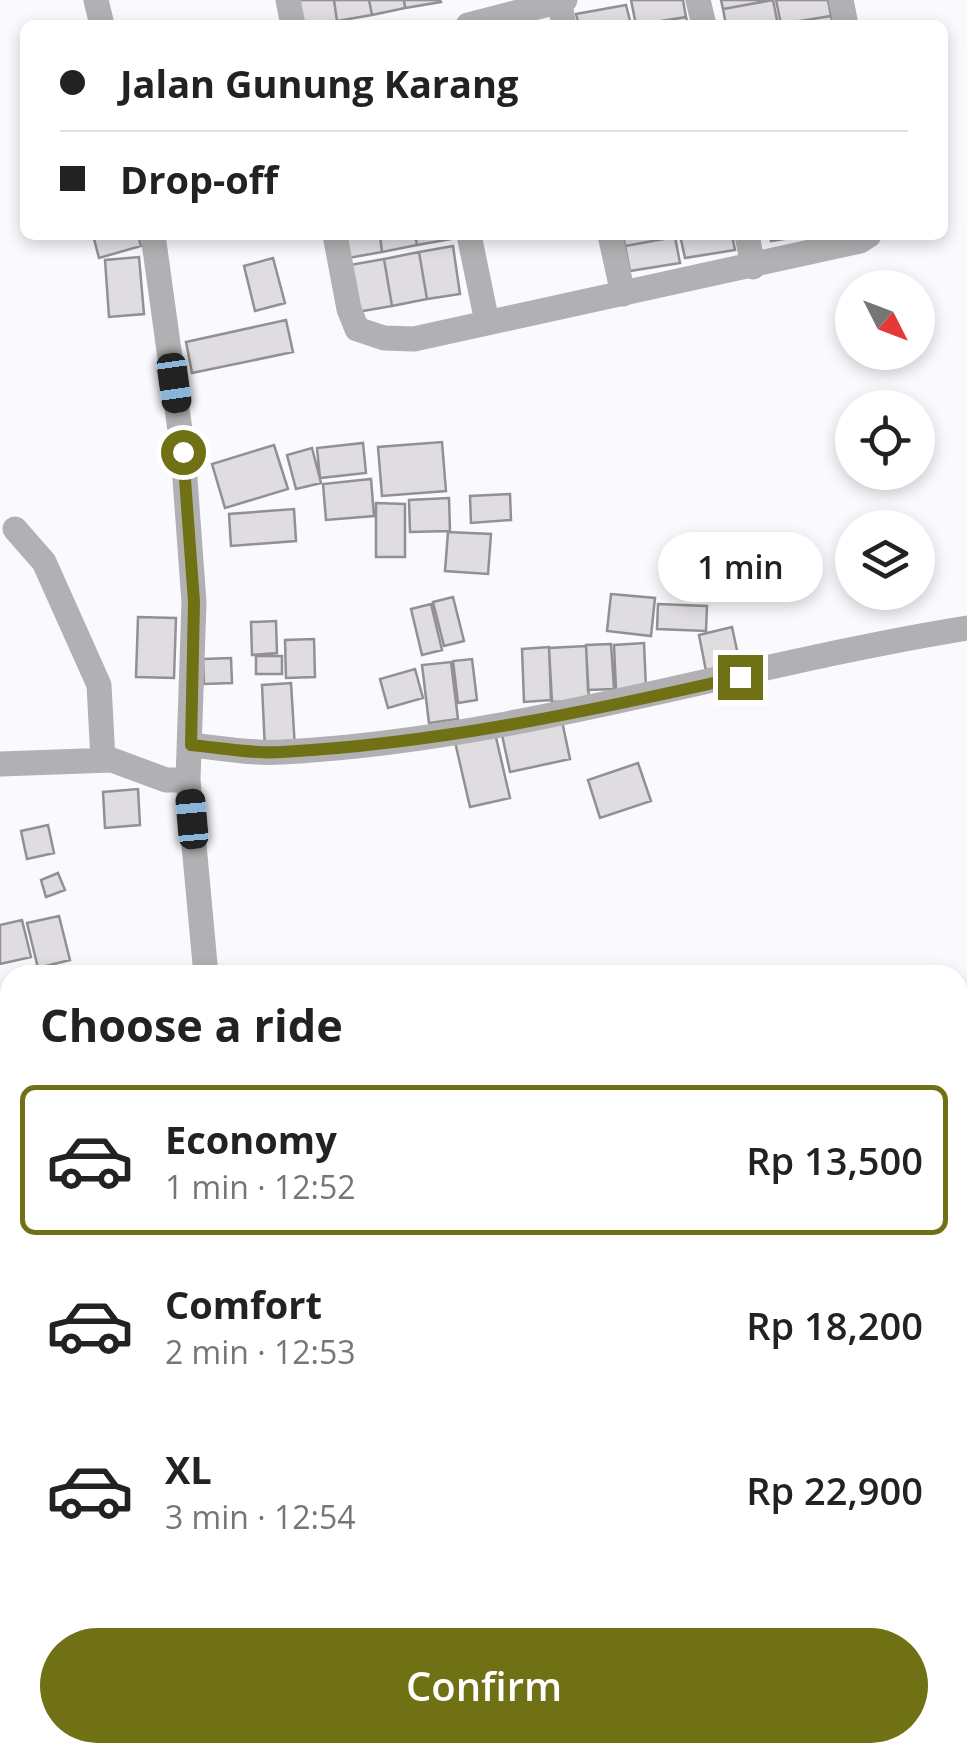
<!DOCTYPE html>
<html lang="en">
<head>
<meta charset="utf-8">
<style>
  :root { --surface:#fff; --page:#f2f2f2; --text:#222; --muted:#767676; --line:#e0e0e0; --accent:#707014 }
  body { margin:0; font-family:"Open Sans",sans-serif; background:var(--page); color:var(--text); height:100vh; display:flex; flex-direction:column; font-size:38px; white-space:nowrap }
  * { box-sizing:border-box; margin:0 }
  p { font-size:32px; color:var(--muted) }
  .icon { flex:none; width:55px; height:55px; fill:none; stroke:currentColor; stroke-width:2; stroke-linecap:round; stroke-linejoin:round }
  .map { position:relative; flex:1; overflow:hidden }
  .side { position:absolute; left:0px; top:965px; width:968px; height:798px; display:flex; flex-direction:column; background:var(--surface); border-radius:30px 30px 0 0; box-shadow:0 5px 15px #0003 }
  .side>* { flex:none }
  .hud { position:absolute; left:20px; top:20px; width:928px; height:220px; border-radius:15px; box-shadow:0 5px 15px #0003; display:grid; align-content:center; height:220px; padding:0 40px; background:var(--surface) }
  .needle { width:65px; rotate:132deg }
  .controls { position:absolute; left:835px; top:270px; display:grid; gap:20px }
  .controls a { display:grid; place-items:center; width:100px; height:100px; border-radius:50%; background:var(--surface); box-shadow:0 5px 15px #0003; font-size:50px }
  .end { position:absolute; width:45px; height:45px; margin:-22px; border:12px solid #707014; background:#fff; box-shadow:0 0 0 5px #fff }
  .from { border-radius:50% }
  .bubble { position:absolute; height:70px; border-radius:35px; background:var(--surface); box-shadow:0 5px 15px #0003; font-size:32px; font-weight:600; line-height:70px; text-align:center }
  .car { position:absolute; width:30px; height:60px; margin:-30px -15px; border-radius:12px; box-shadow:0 0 8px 2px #0007; background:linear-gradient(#222 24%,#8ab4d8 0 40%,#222 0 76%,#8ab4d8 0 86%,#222 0) }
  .hud b { display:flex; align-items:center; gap:35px; height:95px; font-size:38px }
  .hud b+b { border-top:2px solid var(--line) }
  .hud i { width:25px; height:25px; background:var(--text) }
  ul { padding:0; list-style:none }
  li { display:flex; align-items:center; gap:30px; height:150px; margin:0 20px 15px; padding:0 20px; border:5px solid transparent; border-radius:15px }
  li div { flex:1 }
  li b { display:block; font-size:38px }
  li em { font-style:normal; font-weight:600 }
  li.on { border-color:var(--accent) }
  li>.icon { width:90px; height:90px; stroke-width:1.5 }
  h2 { padding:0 40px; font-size:45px; line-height:120px }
  .cta { display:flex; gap:20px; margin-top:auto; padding:20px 40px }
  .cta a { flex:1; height:115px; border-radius:60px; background:var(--accent); color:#fff; font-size:40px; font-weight:600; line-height:115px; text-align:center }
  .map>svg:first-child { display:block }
</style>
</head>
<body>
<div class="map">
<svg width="967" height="1762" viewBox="0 0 967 1762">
  <rect width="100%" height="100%" fill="#faf9fd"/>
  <path fill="#dfdde0" stroke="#929094" stroke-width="2.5" d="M298,0h36l3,21 -35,4z
    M334,0h35l3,15 -35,6z
    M369,0h35l1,8 -33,7z
    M404,0h36l1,2 -36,6z
    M631,0h52l3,17 -50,8z
    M721,0h52l-50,9z
    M773,0l5,25h-52l-3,-16z
    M776,0h52l3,16 -50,8z
    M626,5l5,20h-52l-3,-11z
    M831,16l2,9 -52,-1z
    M686,17l2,8h-48z
    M93,235h45l3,11 -42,12z
    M344,235h36l2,17 -34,6z
    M380,235h35l2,10 -35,7z
    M415,235h35l1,4 -34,6z
    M623,235h51l1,2 -50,9z
    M680,235h52l3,15 -50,8z
    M770,235h39l-38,6z
    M675,237l5,26 -50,8 -5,-25z
    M453,246l7,48 -33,5 -8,-47z
    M419,252l8,47 -35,7 -8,-47z
    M139,257l5,57 -35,3 -4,-57z
    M273,258l12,45 -30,8 -11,-45z
    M384,259l8,47 -35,6 -7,-47z
    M286,320l7,32 -101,21 -6,-31z
    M442,442l4,49 -64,5 -4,-49z
    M363,443l3,30 -46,5 -3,-30z
    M274,445l14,44 -63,19 -13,-44z
    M312,448l9,35 -25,6 -9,-34z
    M371,479l3,37 -48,4 -3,-36z
    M510,494l1,26 -40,3 -1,-27z
    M449,498l1,33 -40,1 -1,-32z
    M376,503l29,1v53h-29z
    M294,509l2,32 -65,5 -2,-32z
    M448,532l43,2 -3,40 -43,-3z
    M611,594l44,4 -4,38 -44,-5z
    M453,597l11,44 -20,5 -11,-44z
    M431,604l11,46 -20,5 -11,-46z
    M658,604l49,2 -1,25 -49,-2z
    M138,617l38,1 -2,60 -38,-1z
    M276,621l1,32 -25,2 -1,-33z
    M732,627l9,42 -34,7 -8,-41z
    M314,639l1,38 -29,1 -1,-38z
    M644,643l2,45 -30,2 -2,-45z
    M611,644l3,45 -26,1 -2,-45z
    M586,646l3,54 -37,2 -3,-54z
    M549,647l2,53 -27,2 -2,-53z
    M256,656h26v18h-26z
    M231,658l1,25 -28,1 -1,-25z
    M472,659l5,41 -19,3 -5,-42z
    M451,662l7,57 -29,4 -7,-58z
    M415,669l8,29 -35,10 -8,-29z
    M291,683l4,65 -30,2 -3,-65z
    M562,721l8,38 -60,13 -8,-37z
    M495,733l15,65 -40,9 -15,-65z
    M638,763l13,38 -51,17 -12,-38z
    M138,789l2,36 -35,3 -2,-36z
    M48,825l6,28 -27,6 -6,-28z
    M58,873l7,17 -19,7 -5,-17z
    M59,916l11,44 -32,8 -11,-45z
    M22,920l9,37 -31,7v-39z
    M10,1617v50l-10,3v-50z
    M10,1674v32l-10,2v-31z
    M220,1752l2,6 25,-6 4,10h-60l-4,-8z
    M444,1752h18v10h-18z"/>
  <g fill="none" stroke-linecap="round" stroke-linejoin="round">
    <path stroke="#b1b1b3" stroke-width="14" d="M608,1752v10"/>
    <path stroke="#b1b1b3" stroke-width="25" d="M96,0l6,25
      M288,0l5,25
      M559,0l5,25
      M698,0l6,25
      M841,0l5,25
      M468,25l97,-25
      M153,235l30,217 11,150 -6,178 18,195
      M335,235l14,74 8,20 27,9 30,1 446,-98 9,-6
      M469,235l18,87
      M610,235l13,59
      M747,235l6,32
      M15,529l29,33 55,123 4,75
      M191,745c30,3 61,9 91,7 233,-12 456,-87 685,-124
      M0,764l112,-4 54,20h22
      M0,1417l10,7
      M958,1601h9
      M958,1715l9,-1
      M126,1762l3,-10"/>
  </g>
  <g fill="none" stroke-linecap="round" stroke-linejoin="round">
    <path stroke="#707014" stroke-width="12" d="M183,452l11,150 -3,143c30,3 62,9 91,7 153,-8 309,-41 458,-75"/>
  </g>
</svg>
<div class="controls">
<a><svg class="needle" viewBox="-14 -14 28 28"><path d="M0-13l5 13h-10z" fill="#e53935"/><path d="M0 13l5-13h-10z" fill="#767676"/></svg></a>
<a><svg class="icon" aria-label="locate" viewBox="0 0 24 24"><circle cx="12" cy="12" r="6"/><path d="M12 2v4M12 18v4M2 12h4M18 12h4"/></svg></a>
<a><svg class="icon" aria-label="layers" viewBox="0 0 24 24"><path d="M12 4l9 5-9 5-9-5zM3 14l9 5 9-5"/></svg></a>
</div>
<i class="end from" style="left:183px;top:452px"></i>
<i class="end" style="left:740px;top:677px"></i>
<div class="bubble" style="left:658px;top:532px;width:165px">1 min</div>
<i class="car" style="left:174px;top:383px;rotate:172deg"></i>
<i class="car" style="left:192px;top:819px;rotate:355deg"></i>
<div class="hud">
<b><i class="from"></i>Jalan Gunung Karang</b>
<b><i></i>Drop-off</b>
</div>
<section class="side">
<h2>Choose a ride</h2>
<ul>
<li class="on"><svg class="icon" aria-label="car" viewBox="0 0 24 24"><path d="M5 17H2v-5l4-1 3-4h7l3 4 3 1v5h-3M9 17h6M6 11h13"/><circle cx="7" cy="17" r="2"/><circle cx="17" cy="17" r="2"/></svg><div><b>Economy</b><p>1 min · 12:52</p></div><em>Rp 13,500</em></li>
<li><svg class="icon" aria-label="car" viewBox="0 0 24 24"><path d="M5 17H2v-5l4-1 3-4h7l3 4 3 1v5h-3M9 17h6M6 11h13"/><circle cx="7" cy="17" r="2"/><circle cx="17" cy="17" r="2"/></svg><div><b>Comfort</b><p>2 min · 12:53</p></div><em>Rp 18,200</em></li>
<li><svg class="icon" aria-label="car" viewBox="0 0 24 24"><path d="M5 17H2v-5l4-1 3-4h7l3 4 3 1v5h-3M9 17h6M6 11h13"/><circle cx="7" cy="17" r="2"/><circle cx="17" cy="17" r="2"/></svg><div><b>XL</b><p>3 min · 12:54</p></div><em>Rp 22,900</em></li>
</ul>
<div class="cta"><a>Confirm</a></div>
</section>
</div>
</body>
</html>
